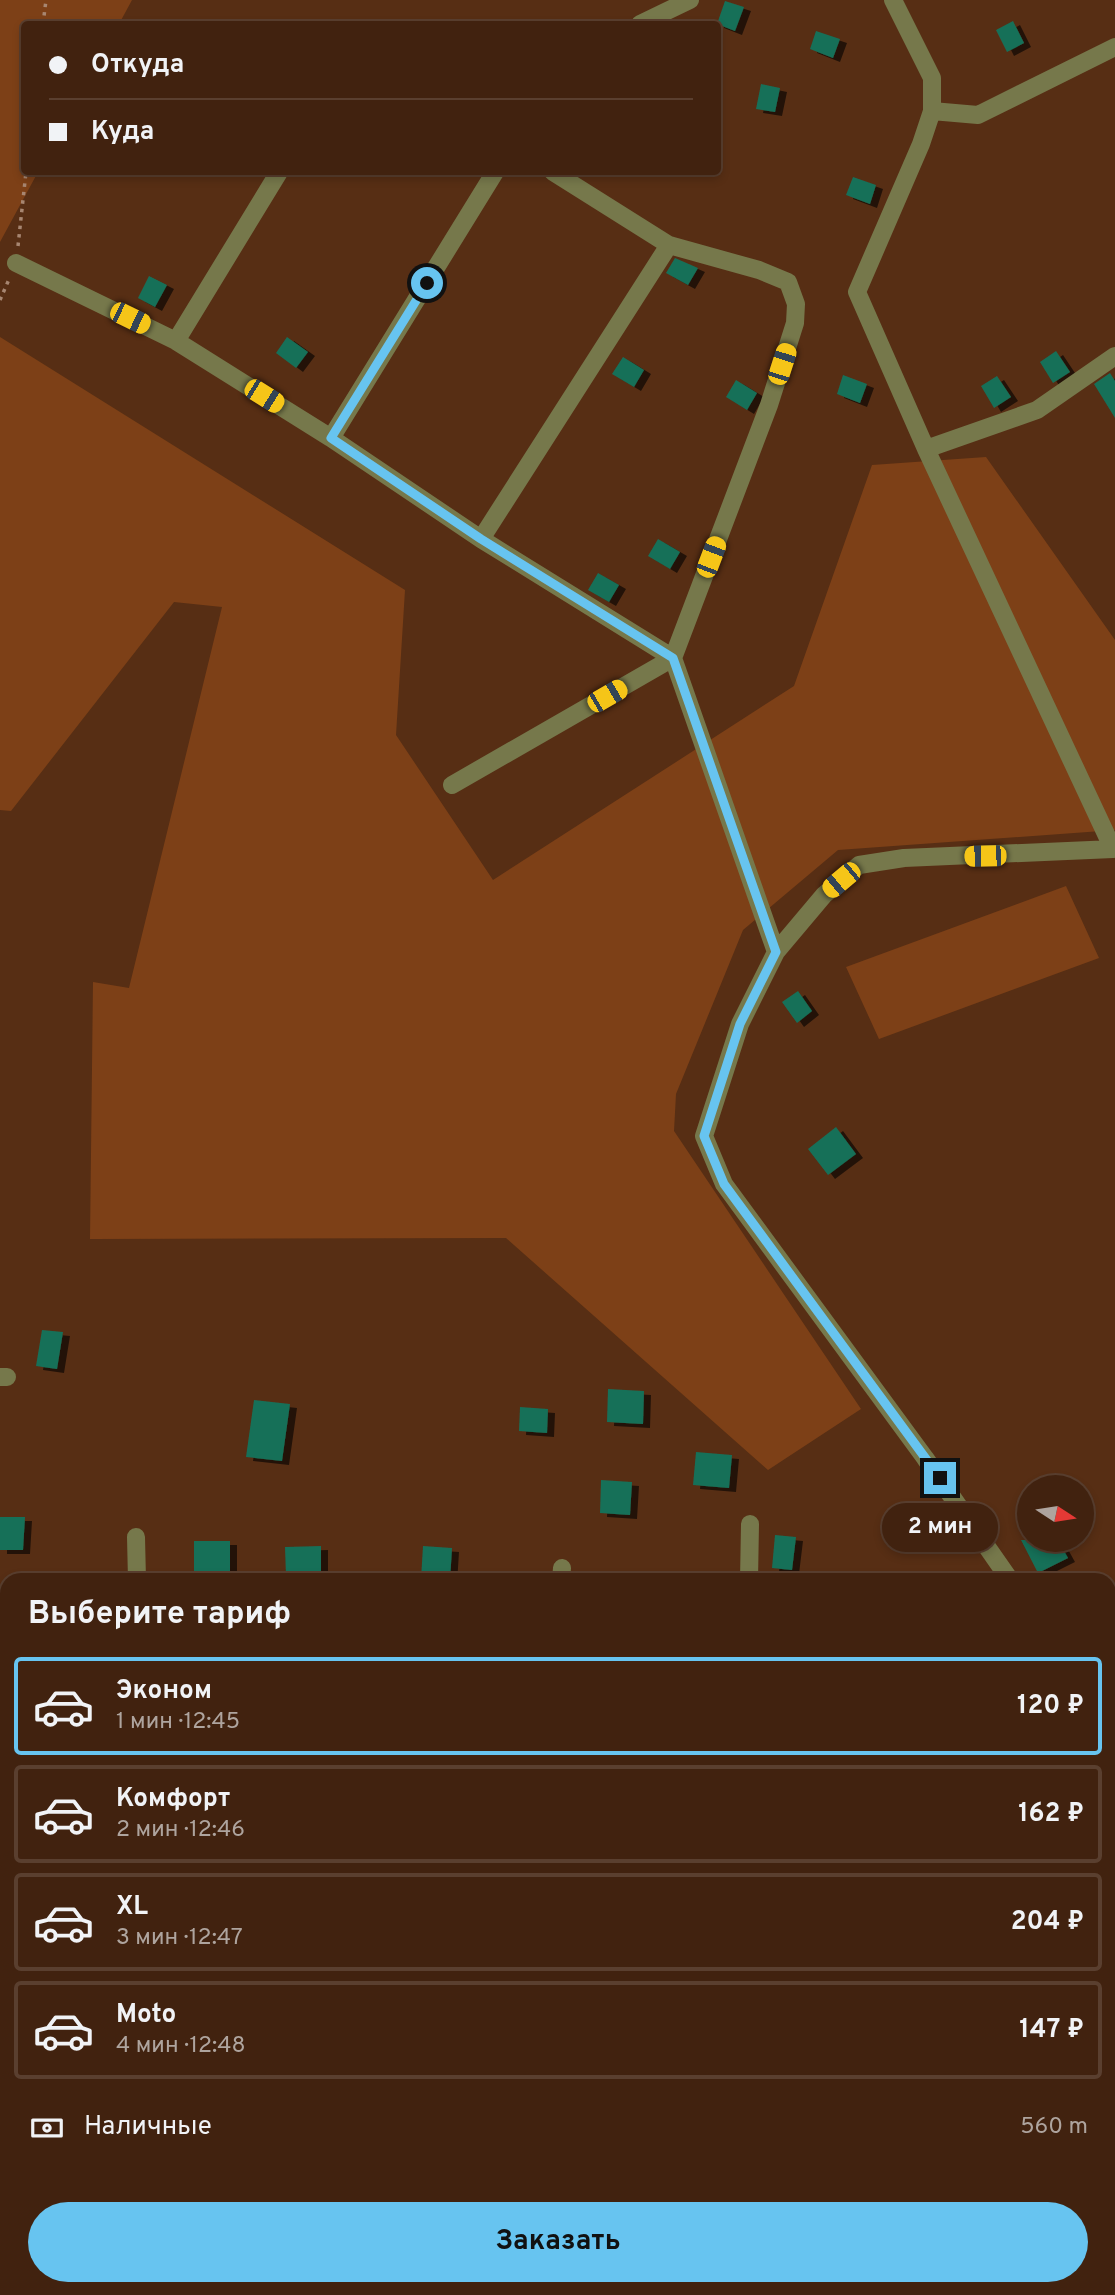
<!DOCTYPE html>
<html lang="ru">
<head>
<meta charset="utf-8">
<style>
  :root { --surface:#41220f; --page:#4c2f1d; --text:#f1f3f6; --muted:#aea49e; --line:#5a3f2f; --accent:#67c4f0 }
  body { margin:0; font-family:Overpass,sans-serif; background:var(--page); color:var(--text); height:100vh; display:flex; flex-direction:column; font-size:26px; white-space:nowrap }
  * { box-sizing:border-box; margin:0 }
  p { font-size:23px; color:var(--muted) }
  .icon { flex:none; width:38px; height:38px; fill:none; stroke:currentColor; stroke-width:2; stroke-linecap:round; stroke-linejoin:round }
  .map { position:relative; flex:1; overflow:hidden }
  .drawer { position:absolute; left:0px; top:1573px; width:1116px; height:723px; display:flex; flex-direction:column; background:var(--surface); border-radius:21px 21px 0 0; box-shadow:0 4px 10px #0003,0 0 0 2px var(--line) }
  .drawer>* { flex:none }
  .guide { position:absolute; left:21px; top:21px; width:700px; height:154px; border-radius:7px; box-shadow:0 4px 10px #0003,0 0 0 2px var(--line); display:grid; align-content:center; height:154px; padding:0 28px; background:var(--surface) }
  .needle { width:46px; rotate:102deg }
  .fabs { position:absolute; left:1017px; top:1475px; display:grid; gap:14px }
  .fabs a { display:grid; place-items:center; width:77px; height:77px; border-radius:50%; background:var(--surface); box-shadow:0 4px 10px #0003,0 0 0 2px var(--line); font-size:35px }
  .end { position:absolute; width:32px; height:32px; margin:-16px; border:9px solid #67c4f0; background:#111; box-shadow:0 0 0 4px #111 }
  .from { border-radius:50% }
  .bubble { position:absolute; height:49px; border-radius:24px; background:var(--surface); box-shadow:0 4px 10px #0003,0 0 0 2px var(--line); font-size:23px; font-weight:700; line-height:49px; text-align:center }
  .car { position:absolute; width:21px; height:42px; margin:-21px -10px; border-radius:9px; box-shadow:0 0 5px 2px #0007; background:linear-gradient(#f5c518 24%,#345 0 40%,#f5c518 0 76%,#345 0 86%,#f5c518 0) }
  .guide b { display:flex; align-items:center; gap:24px; height:66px; font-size:26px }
  .guide b+b { border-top:2px solid var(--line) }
  .guide i { width:18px; height:18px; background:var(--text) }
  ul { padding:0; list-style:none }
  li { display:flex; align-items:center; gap:21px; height:98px; margin:0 14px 10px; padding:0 14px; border:4px solid var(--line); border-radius:7px }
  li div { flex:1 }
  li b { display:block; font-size:26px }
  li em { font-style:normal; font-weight:700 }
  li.on { border-color:var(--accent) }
  li>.icon { width:63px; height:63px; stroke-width:1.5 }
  h2 { padding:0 28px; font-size:32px; line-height:84px }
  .pay { display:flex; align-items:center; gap:18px; height:77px; padding:0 28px; font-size:26px }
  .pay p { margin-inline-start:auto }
  .cta { display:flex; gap:14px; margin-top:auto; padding:14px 28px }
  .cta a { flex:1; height:80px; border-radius:42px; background:var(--accent); color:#111; font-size:28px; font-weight:700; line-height:80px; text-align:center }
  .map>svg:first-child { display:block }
</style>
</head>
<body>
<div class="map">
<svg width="1115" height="2295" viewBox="0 0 1115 2295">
  <defs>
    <filter id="shadow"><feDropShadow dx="7" dy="4" stdDeviation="0" flood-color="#0009"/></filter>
  </defs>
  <rect width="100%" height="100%" fill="#572e14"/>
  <path fill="#7d4017" d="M0,0h132l-13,24h-95v148h14l-38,70z
    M0,337l405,253 -9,145 97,145 301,-194 78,-221 114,-8 129,183v190l-277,20 -95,80 -67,164 -2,37 187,278 -93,61 -262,-232 -416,1 3,-257 36,6 93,-381 -48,-5 -163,209 -11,-1z
    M1066,886l33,72 -220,81 -33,-72z
    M1115,1952v343h-399v-6h394v-333z
    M551,2289h129v6h-130z"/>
  <path fill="#186f58" filter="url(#shadow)" d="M725,1l19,6 -9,24 -18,-7z
    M1013,21l11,22 -17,9 -11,-22z
    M816,31l24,8 -7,19 -23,-9z
    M761,84l19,4 -5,24 -19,-3z
    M853,177l23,8 -6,19 -24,-9z
    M675,258l23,10 -10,17 -22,-12z
    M149,276l18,9 -12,22 -17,-9z
    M287,337l21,15 -12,16 -20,-15z
    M1056,351l14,21 -17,11 -13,-21z
    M623,357l21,13 -10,17 -22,-13z
    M1110,373l5,8v37l-21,-34z
    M843,375l24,9 -7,19 -23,-9z
    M997,376l14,21 -17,11 -13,-22z
    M736,380l21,13 -10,17 -21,-13z
    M658,539l22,13 -10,17 -22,-13z
    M598,573l21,12 -10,17 -21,-12z
    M798,991l14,20 -15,12 -15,-21z
    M836,1127l20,27 -28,21 -20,-26z
    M42,1330l21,2 -6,37 -21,-3z
    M608,1389l36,2 -1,33 -36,-2z
    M254,1400l36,4 -8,57 -36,-4z
    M520,1407l28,2 -1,24 -28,-2z
    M696,1452l36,3 -3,33 -36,-3z
    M601,1480l31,2 -2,33 -30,-2z
    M0,1517h25l-2,33h-23z
    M775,1535l21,2 -4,33 -20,-2z
    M1021,1540h37l10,18 -30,15z
    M194,1541h36v33h-36z
    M321,1546v29l-35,1 -1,-29z
    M423,1546l29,2 -2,32 -29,-1z"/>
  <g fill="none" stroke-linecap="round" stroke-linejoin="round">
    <path stroke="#a78671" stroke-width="3.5" stroke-dasharray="3.5 5" stroke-linecap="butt" d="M43,24l3,-24
      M18,246l8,-74
      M0,300l10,-23"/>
    <path stroke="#76784b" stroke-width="18" d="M893,0l39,78v33l-11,33 -64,148 69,157 187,400 -209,9 -45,7 -35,30 -48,57 -36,72 -36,112 20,48 201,274 85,122
      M640,24l50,-24
      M932,111l46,4 137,-68
      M16,263l160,78 155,97 150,101 192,119 103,294
      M176,341l103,-169
      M331,438l164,-266
      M926,449l111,-39 78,-54
      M481,539l188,-294
      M452,785l221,-127 96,-253 26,-82 1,-19 -8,-22 -29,-12 -90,-25 -116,-73
      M0,1377h7
      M136,1537l1,43
      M561,1580l1,-12
      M749,1580l1,-56
      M1110,1728l5,9
      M0,2143l7,1"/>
    <path stroke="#b1b551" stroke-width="18" d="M1110,1924l5,-2
      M694,2289v6"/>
  </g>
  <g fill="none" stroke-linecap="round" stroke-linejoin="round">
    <path stroke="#67c4f0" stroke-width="9" d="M427,283l-96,155 150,101 192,119 103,294 -36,72 -36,112 20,48 216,294"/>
  </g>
</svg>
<div class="fabs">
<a><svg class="needle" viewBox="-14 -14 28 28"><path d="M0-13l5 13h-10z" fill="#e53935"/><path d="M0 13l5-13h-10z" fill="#aea49e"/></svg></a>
</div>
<i class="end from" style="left:427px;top:283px"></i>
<i class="end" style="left:940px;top:1478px"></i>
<div class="bubble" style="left:882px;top:1503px;width:116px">2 мин</div>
<i class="car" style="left:130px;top:318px;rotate:116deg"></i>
<i class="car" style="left:782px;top:364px;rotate:18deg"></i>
<i class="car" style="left:264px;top:396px;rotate:122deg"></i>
<i class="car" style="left:711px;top:557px;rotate:21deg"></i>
<i class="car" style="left:607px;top:696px;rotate:60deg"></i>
<i class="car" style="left:985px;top:856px;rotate:269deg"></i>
<i class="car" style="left:841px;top:880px;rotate:230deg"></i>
<div class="guide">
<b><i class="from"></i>Откуда</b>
<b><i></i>Куда</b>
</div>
<section class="drawer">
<h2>Выберите тариф</h2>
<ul>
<li class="on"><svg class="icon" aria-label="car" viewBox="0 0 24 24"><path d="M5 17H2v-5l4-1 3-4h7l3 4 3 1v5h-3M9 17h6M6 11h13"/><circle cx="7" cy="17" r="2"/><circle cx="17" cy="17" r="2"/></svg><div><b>Эконом</b><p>1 мин · 12:45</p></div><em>120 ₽</em></li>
<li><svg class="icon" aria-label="car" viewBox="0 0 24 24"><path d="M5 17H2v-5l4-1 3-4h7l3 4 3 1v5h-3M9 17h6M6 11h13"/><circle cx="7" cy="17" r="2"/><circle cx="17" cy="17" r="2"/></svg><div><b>Комфорт</b><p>2 мин · 12:46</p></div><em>162 ₽</em></li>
<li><svg class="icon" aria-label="car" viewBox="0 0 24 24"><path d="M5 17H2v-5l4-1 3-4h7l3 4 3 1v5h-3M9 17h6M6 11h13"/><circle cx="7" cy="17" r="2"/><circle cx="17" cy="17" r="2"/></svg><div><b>XL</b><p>3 мин · 12:47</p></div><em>204 ₽</em></li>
<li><svg class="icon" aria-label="car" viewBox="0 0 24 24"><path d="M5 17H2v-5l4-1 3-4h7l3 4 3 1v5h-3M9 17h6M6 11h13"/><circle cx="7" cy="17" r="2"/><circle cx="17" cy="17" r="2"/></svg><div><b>Moto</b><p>4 мин · 12:48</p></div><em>147 ₽</em></li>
</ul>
<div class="pay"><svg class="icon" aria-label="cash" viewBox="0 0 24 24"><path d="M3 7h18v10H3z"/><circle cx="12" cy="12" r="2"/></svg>Наличные<p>560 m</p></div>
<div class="cta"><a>Заказать</a></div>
</section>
</div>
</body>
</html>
